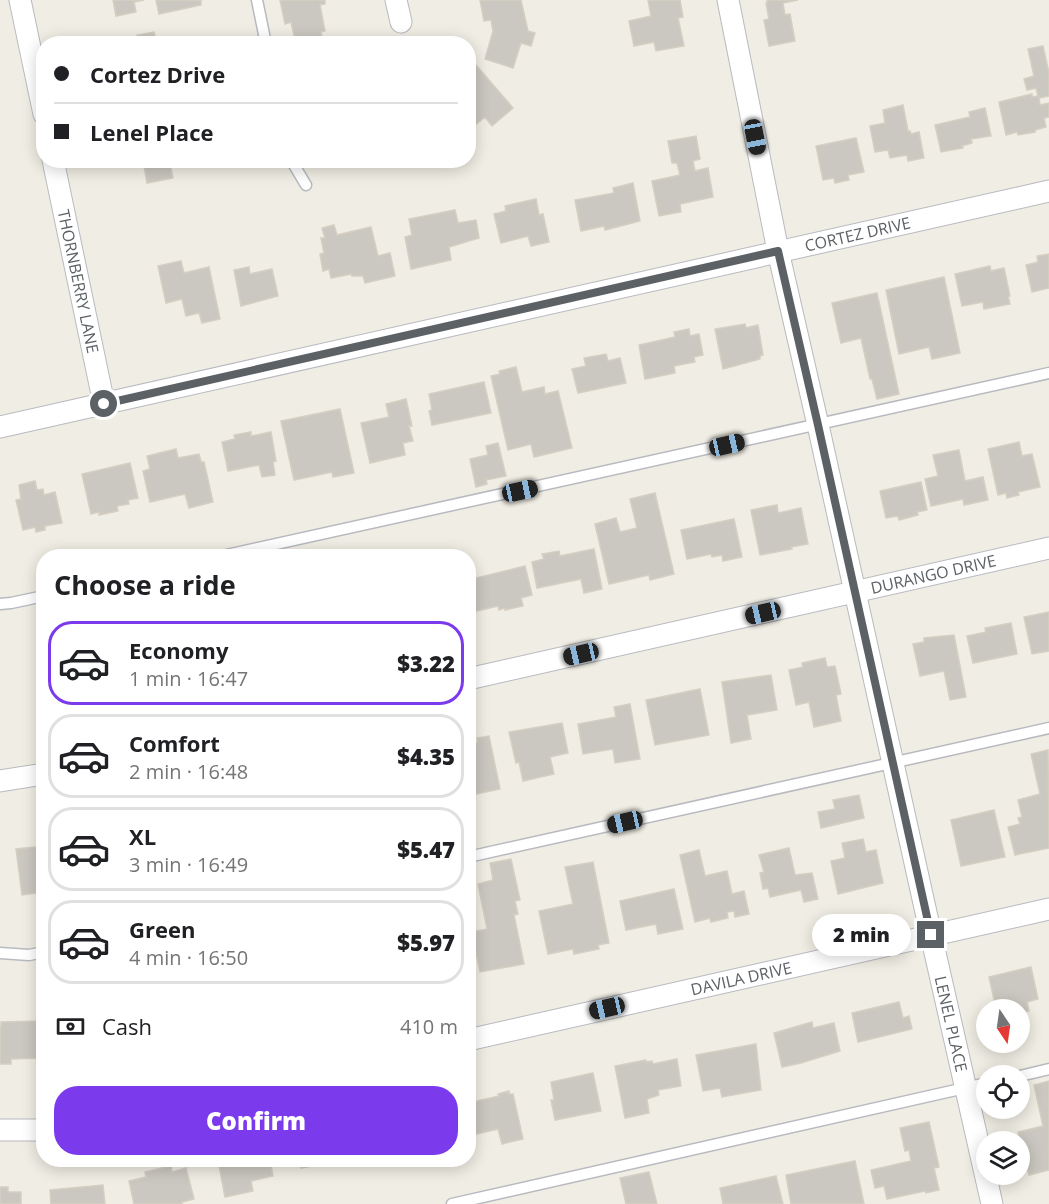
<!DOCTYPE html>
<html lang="en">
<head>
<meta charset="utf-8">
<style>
  :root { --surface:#fff; --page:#f6f6f6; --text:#202124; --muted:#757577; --line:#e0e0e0; --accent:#7c3aed }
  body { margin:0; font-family:"Open Sans",sans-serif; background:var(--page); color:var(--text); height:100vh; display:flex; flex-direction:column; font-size:22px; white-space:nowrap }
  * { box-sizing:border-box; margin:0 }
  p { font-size:20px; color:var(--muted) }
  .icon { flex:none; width:33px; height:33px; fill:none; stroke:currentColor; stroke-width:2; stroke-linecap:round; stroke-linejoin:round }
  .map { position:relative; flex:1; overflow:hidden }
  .drawer { position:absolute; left:36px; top:549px; width:440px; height:618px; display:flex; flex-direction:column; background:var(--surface); border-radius:24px; box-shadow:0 3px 15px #0003 }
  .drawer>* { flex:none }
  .guide { position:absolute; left:36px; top:36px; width:440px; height:132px; border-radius:24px; box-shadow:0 3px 15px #0003; display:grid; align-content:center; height:132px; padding:0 18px; background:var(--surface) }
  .needle { width:39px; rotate:167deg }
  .tools { position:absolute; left:976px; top:999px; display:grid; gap:12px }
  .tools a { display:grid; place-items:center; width:54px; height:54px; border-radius:50%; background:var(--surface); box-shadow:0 3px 15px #0003; font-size:30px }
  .end { position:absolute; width:27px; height:27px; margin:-14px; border:8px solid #5c6166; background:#fff; box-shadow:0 0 0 3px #fff }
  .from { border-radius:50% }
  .bubble { position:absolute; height:42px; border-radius:21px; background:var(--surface); box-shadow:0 3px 15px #0003; font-size:20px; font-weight:800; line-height:42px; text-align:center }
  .car { position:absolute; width:18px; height:36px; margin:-18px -9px; border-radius:8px; box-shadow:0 0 4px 2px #0007; background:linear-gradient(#222 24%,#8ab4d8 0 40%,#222 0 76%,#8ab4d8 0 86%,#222 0) }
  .guide b { display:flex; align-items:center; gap:21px; height:57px; font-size:22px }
  .guide b+b { border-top:2px solid var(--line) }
  .guide i { width:15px; height:15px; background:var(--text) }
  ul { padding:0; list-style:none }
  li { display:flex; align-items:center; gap:18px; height:84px; margin:0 12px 9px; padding:0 6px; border:3px solid var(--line); border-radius:24px }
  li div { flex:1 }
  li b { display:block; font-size:22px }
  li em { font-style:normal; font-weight:800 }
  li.current { border-color:var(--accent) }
  li>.icon { width:54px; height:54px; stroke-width:1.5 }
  h2 { padding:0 18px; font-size:27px; line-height:72px }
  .pay { display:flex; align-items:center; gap:15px; height:66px; padding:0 18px; font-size:22px }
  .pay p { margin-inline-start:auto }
  .primary-button { display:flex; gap:12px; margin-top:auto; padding:12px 18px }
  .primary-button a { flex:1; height:69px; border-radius:24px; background:var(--accent); color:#fff; font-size:24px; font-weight:800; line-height:69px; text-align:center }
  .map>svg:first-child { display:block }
</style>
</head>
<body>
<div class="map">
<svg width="1049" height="1204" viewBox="0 0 1049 1204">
  <rect width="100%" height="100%" fill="#f0ede4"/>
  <path fill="#cbc8c1" stroke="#d5cfc2" stroke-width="1.5" d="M113,0h31l-10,2 2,10 -20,4z
    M156,0h45v5l-42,9z
    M280,0h45v4l-5,1 5,26 -4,1 2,12h-27l-5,-22 -6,2z
    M480,0h41l7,31 7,2 -4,13 -10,-3 -8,25 -28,-9 8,-28 -2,-11 -7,1z
    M648,0h32l3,17 -5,1 6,28 -28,5 -2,-9 -20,4 -5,-25 22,-5z
    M767,0h31l-15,3 2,12 5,-1 5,27 -26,5 -5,-26 5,-1 -3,-16h1z
    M154,32l3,12h-37l18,-4 -1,-5z
    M1043,46l6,27v23l-10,2 1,7 9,-2v14l-5,1 2,9 -11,3v2l-17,3 -1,-3 -11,3 -7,-33 33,-8v3l6,-1 -2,-8 -9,2 -3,-11 10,-3 -6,-27z
    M476,65l37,43 -21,18 -7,-9 -17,14v-59z
    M903,105l5,26h2l1,3 8,-2 5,26 -16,3 -1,-6 -17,3 -2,-8 -13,2 -5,-26 15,-3 -2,-13z
    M985,108l6,28 -20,3 1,4 -10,3 1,2 -22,4 -6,-27 35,-8 -1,-5z
    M696,136l4,23 -7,2 2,10 13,-3 5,29 -33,7 1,8 -22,4 -7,-35 28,-6 -3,-12h-5l-4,-22z
    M856,138l8,34 -16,3 1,5 -14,3 -1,-5 -11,2 -7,-34z
    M143,160h26l4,18 -26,5z
    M633,183l7,38 -35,9 -1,-4 -23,5 -6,-31 39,-7 -1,-5z
    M536,199l3,16 4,-1 6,28 -18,4 -3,-10 -27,7 -7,-29 12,-3 -1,-5z
    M455,210l3,13 18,-3 3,18 -30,9 2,13 -40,9 -6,-32 7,-2 -3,-16z
    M334,225l3,10 34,-8 7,29 12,-3 5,23 -30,7 -2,-7h-11l-1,-2 -20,4 -2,-9 -6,2 -3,-17 4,-1 -3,-15h4l-3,-10z
    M1049,254v34l-17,4 -6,-27 12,-3 -1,-6z
    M181,261l3,12 25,-6 11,52 -18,4 -3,-10 -13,3 -4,-17 -16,4 -8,-37z
    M990,266l1,5 13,-3 6,28h-2l2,8 -26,5 -1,-7 -21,4 -7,-32z
    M249,267l1,7 22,-5 6,27 -37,10 -7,-36z
    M944,277l16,76 -28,6 -3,-12 -30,7 -13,-64z
    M877,293l22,101 -22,5 -5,-20h-2l-9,-41 -20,5 -9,-40z
    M745,324l1,4 12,-3 5,30 -3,1v3l-37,10 -8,-40z
    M689,329l1,7 9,-2 4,21 -9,2 1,5 -21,4 1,7 -30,6 -6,-34 36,-8 -1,-5z
    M606,354l2,7 12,-3 6,25 -48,10 -6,-24 14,-3 -2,-8z
    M516,367l6,25 22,-5 1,7 13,-3 14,57 -38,9 -3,-13 -23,6 -17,-74 9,-2 -1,-3z
    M484,382l7,31 -59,12 -3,-14 3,-1 -3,-16z
    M406,399l6,27h-3l4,15 -10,2 2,12 -35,8 -9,-40 28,-6 -3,-13z
    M340,409l14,64 -21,4 -1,-5 -38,8 -13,-59z
    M251,432v4l20,-4 5,29 -3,1 2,13 -13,2 -3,-12 -31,6 -6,-29 13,-3 -1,-4z
    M1019,442l3,14 10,-2 8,33 -22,5 1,3 -12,3 -1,-5 -8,2 -10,-46z
    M498,443l8,33 -20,4 1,4 -11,3 -6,-28 18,-4 -2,-9z
    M176,449l2,9 21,-4 2,8h3l9,40 -24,6 -4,-14 -35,8 -7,-31 7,-2 -3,-13z
    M959,450l6,31 18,-4 5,23 -24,5 -1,-6 -32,7 -6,-27 13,-3 -5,-21z
    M130,463l8,35 -10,2 1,4 -12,2 1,5 -19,4v-3l-8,2 -9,-40z
    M35,481l2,9 6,-1 1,6 11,-3 7,31 -17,3v4l-9,2 -1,-5 -12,3 -7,-30 5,-1 -2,-14z
    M921,482l6,28 -10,2 1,3 -19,5 -1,-4 -12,2 -6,-27z
    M655,493l19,81 -24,6 -1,-5 -40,9 -14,-60 21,-6 4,14 17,-4 -7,-29z
    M777,505l1,8 23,-5 7,36 -17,3 1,2 -32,6 -9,-45z
    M734,519l8,38 -19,4 -1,-6 -10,2 -1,-3 -24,5 -6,-29z
    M594,549l8,40 -18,4 -3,-14 -44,9 -5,-26 12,-3 -2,-5 17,-3 1,5z
    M525,566l7,29 -11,3 2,8 -18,4v-2l-6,2 -1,-4 -26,6 -4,-16 7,-2 -3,-15z
    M1049,612v39l-17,3 -8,-37z
    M1011,623l6,31 -44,9 -6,-27 19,-4 -1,-4z
    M954,635l12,62 -16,3 -6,-29 -24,5 -7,-32 11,-2v-4z
    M825,658l2,9 8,-1 6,28 -5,1 5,26 -27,6 -5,-25 -13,3 -7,-35 14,-3 -1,-4z
    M771,675l6,35 -30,5 4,24 -20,4 -9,-61z
    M700,689l9,46 -54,10 -9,-45z
    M630,704l10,55 -25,4 -2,-14 -30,5 -5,-30 38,-7 -2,-10z
    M562,723l6,30 -18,4 4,17 -31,7 -4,-19 -3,1 -7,-31z
    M489,736l11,53 -28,6 1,5 -5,1v-57l10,-2 -1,-4z
    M1048,750l1,98 -34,7 -7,-28 12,-3 -2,-6 4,-1 -4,-17 22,-6 -9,-40z
    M859,795l5,23 -43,10 -3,-16 17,-3 -2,-9z
    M994,810l11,47 -44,9 -10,-46z
    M863,839l3,13 10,-2 7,33 -45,11 -7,-33 14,-3 -3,-15z
    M44,846v46l-22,3 -6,-46z
    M789,848l6,27 17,-2 6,26 -14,3 -3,-12 -31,7 -2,-9 -5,1 -3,-16 4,-1 -5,-17z
    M699,850l6,26 22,-5 5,23 12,-3 5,23 -14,3 -1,-6 -7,1 1,6 -17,4 -1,-4 -15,4 -15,-67z
    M511,859l9,41 -5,1 3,13 -4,1 10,49 -44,8 -8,-40 15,-3 -9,-45 15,-4 -3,-17z
    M593,862l16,81 -11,2 1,4 -25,5 -1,-5 -25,5 -9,-43 34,-7 -8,-37z
    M674,889l9,40 -25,5 -2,-10 -30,6 -6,-29z
    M1031,967l7,32 -11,3 2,9 -9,2v-3h-9l-1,-5 -14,3 -7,-31z
    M899,1002l4,16 6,-2 3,13 -54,13 -6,-29z
    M40,1021l2,37 -31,1v5h-11v-38h1v-4z
    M812,1022l1,6 21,-5 6,28 -39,12 -19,4 -8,-34z
    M756,1044l5,46 -39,7 -2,-9 -17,3 -7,-36z
    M677,1059l4,27 -23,4 1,5 -12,4 2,14 -24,5 -10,-52 31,-6v2l6,-1 1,3z
    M593,1073l8,38 -46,9 -4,-20h3l-3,-18z
    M1049,1081v89l-20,5 -11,-43 25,-6 -9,-41z
    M509,1091v3h4l10,45 -21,5 -4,-15 -30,7v-33l31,-7 -1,-2z
    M929,1122l10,45 -5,1 5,22 -13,3 -1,-2 -38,8 -3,-13 -9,2 -4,-18 40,-9 -2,-11 -4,1 -5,-23z
    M218,1160h52l3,16 -22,5 2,10 -28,6z
    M300,1160h43l-42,8z
    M855,1161l9,43h-73l-5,-29z
    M171,1166l1,6 14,-4 8,31 -12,3v2h-48l-5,-23 17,-4 -1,-5z
    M649,1172l8,32h-31l-6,-26z
    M776,1176l7,28h-60l-3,-16z
    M103,1185l2,19h-54l-1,-14z
    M0,1187h8v5h13v12h-21z"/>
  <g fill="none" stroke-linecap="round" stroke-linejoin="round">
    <g stroke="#b7babf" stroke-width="13">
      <path id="lane" d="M257,0l9,44
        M291,160l15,25
        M222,556l827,-183
        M0,604l11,-1 33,-7
        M468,857l581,-129
        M0,953l29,2 15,-3
        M1020,1076l29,-7
        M452,1204l535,-121"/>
    </g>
    <g stroke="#b7babf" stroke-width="23">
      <g id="street">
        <path d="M20,0l24,114"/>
        <path d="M396,0l5,22"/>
        <path id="s1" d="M728,0l50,251 40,174 113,510 61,269"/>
        <path id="s2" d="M53,160l51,244"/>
        <path id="s3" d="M0,427l1049,-236"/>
        <path id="s4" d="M468,679l581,-131"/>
        <path d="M0,781l44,-7"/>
        <path id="s5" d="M468,1040l581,-131"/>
        <path d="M0,1130h44"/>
      </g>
    </g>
    <use href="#lane" stroke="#fff" stroke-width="10"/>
    <use href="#street" stroke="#fff" stroke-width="21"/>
  </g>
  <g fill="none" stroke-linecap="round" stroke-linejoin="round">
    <path stroke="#5c6166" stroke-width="8" d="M104,404l674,-153 40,174 113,510"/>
  </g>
  <g text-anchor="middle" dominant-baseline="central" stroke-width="4.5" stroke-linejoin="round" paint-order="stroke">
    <g font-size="16" fill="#5c6166" stroke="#fff">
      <text stroke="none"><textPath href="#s3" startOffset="879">CORTEZ DRIVE</textPath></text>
      <text stroke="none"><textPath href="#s2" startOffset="124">THORNBERRY LANE</textPath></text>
      <text stroke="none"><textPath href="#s4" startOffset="477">DURANGO DRIVE</textPath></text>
      <text stroke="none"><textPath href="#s5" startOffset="280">DAVILA DRIVE</textPath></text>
      <text stroke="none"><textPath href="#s1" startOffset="1048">LENEL PLACE</textPath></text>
    </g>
  </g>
</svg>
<div class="tools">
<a><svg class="needle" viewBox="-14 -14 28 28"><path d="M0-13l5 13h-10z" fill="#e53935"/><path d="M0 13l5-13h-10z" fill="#757577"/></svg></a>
<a><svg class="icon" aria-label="locate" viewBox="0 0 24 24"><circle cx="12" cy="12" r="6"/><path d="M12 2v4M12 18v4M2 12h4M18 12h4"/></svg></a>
<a><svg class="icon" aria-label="layers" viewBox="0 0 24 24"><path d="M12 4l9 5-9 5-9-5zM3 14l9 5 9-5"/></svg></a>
</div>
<i class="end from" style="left:104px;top:404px"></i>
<i class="end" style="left:931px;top:935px"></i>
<div class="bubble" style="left:812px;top:914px;width:99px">2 min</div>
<i class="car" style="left:755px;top:137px;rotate:169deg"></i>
<i class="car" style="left:727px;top:445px;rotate:77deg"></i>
<i class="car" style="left:520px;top:491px;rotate:78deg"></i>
<i class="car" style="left:763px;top:613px;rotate:257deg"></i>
<i class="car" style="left:581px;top:654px;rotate:257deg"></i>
<i class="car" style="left:625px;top:822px;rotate:257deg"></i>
<i class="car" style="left:607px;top:1008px;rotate:257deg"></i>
<div class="guide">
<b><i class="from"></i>Cortez Drive</b>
<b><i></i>Lenel Place</b>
</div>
<section class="drawer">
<h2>Choose a ride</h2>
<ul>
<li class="current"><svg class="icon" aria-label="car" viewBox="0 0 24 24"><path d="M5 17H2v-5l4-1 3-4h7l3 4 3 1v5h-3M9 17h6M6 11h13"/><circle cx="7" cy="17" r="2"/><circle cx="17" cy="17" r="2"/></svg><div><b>Economy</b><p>1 min · 16:47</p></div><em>$3.22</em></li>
<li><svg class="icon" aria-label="car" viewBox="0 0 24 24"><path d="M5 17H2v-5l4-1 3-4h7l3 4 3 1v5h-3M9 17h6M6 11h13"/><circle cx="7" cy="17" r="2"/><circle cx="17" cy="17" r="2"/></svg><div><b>Comfort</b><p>2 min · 16:48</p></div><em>$4.35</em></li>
<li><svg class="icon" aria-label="car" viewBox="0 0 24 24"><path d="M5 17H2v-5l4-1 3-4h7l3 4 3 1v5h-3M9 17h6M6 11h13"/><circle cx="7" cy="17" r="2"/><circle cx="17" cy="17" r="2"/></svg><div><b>XL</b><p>3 min · 16:49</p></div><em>$5.47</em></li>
<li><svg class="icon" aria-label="car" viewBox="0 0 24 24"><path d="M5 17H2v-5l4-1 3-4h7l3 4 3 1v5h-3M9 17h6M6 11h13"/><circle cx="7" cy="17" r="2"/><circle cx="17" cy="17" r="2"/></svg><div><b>Green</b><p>4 min · 16:50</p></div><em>$5.97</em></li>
</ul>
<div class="pay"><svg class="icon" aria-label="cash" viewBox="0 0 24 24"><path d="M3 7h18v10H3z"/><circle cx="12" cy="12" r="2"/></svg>Cash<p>410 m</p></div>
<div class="primary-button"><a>Confirm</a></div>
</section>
</div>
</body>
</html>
